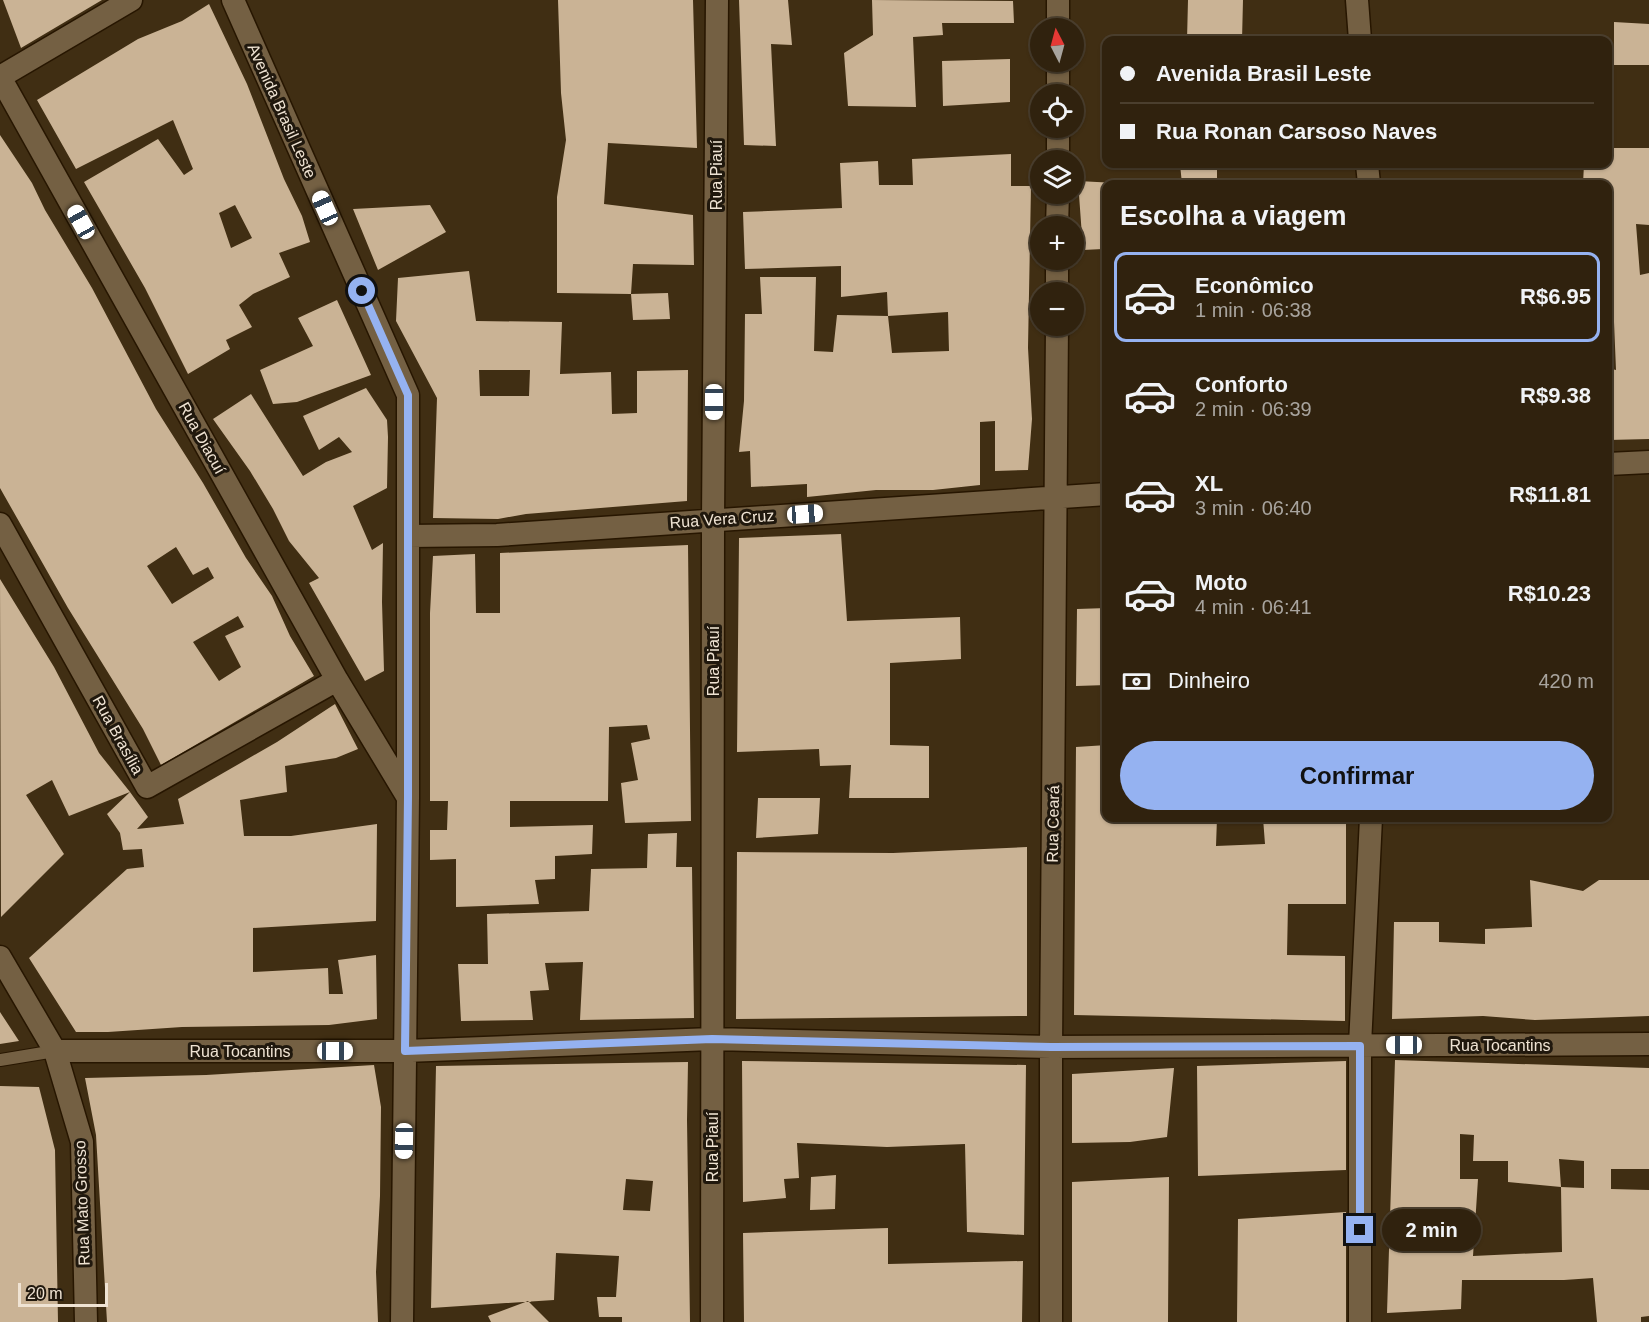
<!DOCTYPE html>
<html lang="pt">
<head>
<meta charset="utf-8">
<style>
  :root { --surface:#30220e; --page:#382a17; --text:#f1f3f6; --muted:#a8a49e; --line:#4b3f2e; --accent:#95b2f1 }
  body { margin:0; font-family:Helvetica,sans-serif; background:var(--page); color:var(--text); height:100vh; display:flex; flex-direction:column; font-size:22px; white-space:nowrap }
  * { box-sizing:border-box; margin:0 }
  p { font-size:20px; color:var(--muted) }
  .icon { flex:none; width:33px; height:33px; fill:none; stroke:currentColor; stroke-width:2; stroke-linecap:round; stroke-linejoin:round }
  .map { position:relative; flex:1; overflow:hidden }
  .details { position:absolute; left:1102px; top:180px; width:510px; height:642px; display:flex; flex-direction:column; background:var(--surface); border-radius:12px; box-shadow:0 2px 4px #0004,0 0 0 2px var(--line) }
  .details>* { flex:none }
  .guide { position:absolute; left:1102px; top:36px; width:510px; height:132px; border-radius:12px; box-shadow:0 2px 4px #0004,0 0 0 2px var(--line); display:grid; align-content:center; height:132px; padding:0 18px; background:var(--surface) }
  .needle { width:39px; rotate:354deg }
  .tools { position:absolute; left:1030px; top:18px; display:grid; gap:12px }
  .tools a { display:grid; place-items:center; width:54px; height:54px; border-radius:50%; background:var(--surface); box-shadow:0 2px 4px #0004,0 0 0 2px var(--line); font-size:30px }
  .scale { position:absolute; left:18px; bottom:15px; width:90px; box-sizing:border-box; padding-left:6px; border:3px solid #efe3d3; border-top:0; font-size:16px; line-height:21px; white-space:nowrap; color:#efe3d3; -webkit-text-stroke:4px #20180d; paint-order:stroke }
  .end { position:absolute; width:27px; height:27px; margin:-14px; border:8px solid #95b2f1; background:#111; box-shadow:0 0 0 3px #111 }
  .from { border-radius:50% }
  .bubble { position:absolute; height:42px; border-radius:21px; background:var(--surface); box-shadow:0 2px 4px #0004,0 0 0 2px var(--line); font-size:20px; font-weight:700; line-height:42px; text-align:center }
  .car { position:absolute; width:18px; height:36px; margin:-18px -9px; border-radius:8px; box-shadow:0 0 4px 2px #0007; background:linear-gradient(#fff 24%,#345 0 40%,#fff 0 76%,#345 0 86%,#fff 0) }
  .guide b { display:flex; align-items:center; gap:21px; height:57px; font-size:22px }
  .guide b+b { border-top:2px solid var(--line) }
  .guide i { width:15px; height:15px; background:var(--text) }
  ul { padding:0; list-style:none }
  li { display:flex; align-items:center; gap:18px; height:90px; margin:0 12px 9px; padding:0 6px; border:3px solid transparent; border-radius:12px }
  li div { flex:1 }
  li b { display:block; font-size:22px }
  li em { font-style:normal; font-weight:700 }
  li.active { border-color:var(--accent) }
  li>.icon { width:54px; height:54px; stroke-width:1.5 }
  h2 { padding:0 18px; font-size:27px; line-height:72px }
  .pay { display:flex; align-items:center; gap:15px; height:66px; padding:0 18px; font-size:22px }
  .pay p { margin-inline-start:auto }
  .action { display:flex; gap:12px; margin-top:auto; padding:12px 18px }
  .action a { flex:1; height:69px; border-radius:36px; background:var(--accent); color:#111; font-size:24px; font-weight:700; line-height:69px; text-align:center }
  .map>svg:first-child { display:block }
</style>
</head>
<body>
<div class="map">
<svg width="1649" height="1322" viewBox="0 0 1649 1322">
  <rect width="100%" height="100%" fill="#402e13"/>
  <path fill="#cab395" fill-rule="evenodd" d="M3,0h99l-81,48z
    M558,0h135l4,148 -89,-5 -4,61 89,11 1,50 -61,-1 -2,30 -74,-1v-96l9,-57 -5,-47z
    M739,0h49l4,45 -21,-1 5,102 -32,-1z
    M872,0l141,1 1,22h-72l1,12 -30,2 3,70 -68,-1 -4,-53 29,-18z
    M1188,0h55l-1,40h-55z
    M209,4l38,80 37,95 18,37 8,26 -31,11 11,24 -37,17 -14,11 13,22 -26,13 4,9 -42,25 -43,-86 -61,-106 74,-43 26,36 9,-6 -20,-49 -97,49 -39,-69 101,-61 44,-18zM235,205l17,33 -21,10 -12,-35z
    M1614,22l35,2v41h-35z
    M1010,59v43l-67,4 -1,-45z
    M0,135l32,48 13,27 47,78 64,121 47,74 43,75 26,38 18,40 24,40 -153,89 -18,-36 -75,-121 -68,-120zM176,547l17,28 15,-8 6,11 -42,26 -25,-38zM238,616l6,11 -19,9 16,31 -22,14 -26,-39z
    M1608,148h41v77l-13,-1 4,51 9,-2v166l-41,1v-72l8,2 -2,-48 -6,1v-139h-25l1,-20h24z
    M1011,154v32h20l-3,162 4,71 -4,51 -33,1v-50l-15,1v63l-47,5h-57l-69,7v-13l-56,3 -1,-36 -11,1 5,-51 1,-87h17l-2,-37h56l-2,74 19,1 4,-37 51,1 4,37 57,-2 -1,-39 -60,4 -1,-24 -46,5v-31l-96,3 -2,-57 99,-4 -2,-45 38,-2 1,24h34l-1,-26z
    M1180,164h37v20h-35z
    M1164,180l4,4h-21l-1,-1z
    M1078,181l38,2v1h-9v95l-7,1 3,-31 -20,1z
    M430,205l16,27 -68,38 -25,-61z
    M469,271l7,50 86,1 -2,52 51,-2 1,42 25,-1v-42l51,-1 -1,131 -161,13 -28,5 -65,-1 4,-120 -41,-77 2,-43zM479,370h51l-1,26h-49z
    M668,293l2,26 -37,1 -2,-26z
    M337,300l34,75 -74,27 -24,2 -13,-34 53,-24 -15,-28z
    M1101,311h6v36h-3z
    M1107,362v34h-7v-33z
    M366,388l21,32 1,17 -1,51 -34,18 19,44 11,-7 -1,59 2,69 -19,10 -56,-98 10,-5 -30,-37 -16,-32 -23,-38 -37,-52 38,-25 52,82 23,-14 26,-10 -13,-15 -20,13 -16,-34z
    M841,534l6,87 113,-4 1,42 -71,4v82l39,1v52h-80l2,-33 -31,1 -1,-17 -82,3 2,-214z
    M688,545l3,276 -66,2 -4,-40 17,-3 -7,-37 19,-4 -3,-14 -38,2 -1,74h-98v26l83,-2 -1,29 -37,2v23l-20,1 4,24 -83,3v-48l-26,1v-30h17l1,-29h-18v-188l3,-57 42,-2 1,59h24v-60z
    M0,579l54,88 45,86 31,39 -61,24 -17,-36 -26,15 38,59 -63,63z
    M1107,608v77l-31,1 1,-77z
    M335,704l23,45 -22,9 -51,8 2,26 -47,8 4,36h47l86,-12 -1,97 -123,7v44l75,-4 1,26h14l-5,-34 38,-5 1,64 -48,6 -147,2 -74,5h-32l-47,-74 98,-89 17,-2 -2,-18 -19,1 -3,-17 -13,-19 23,-22 18,25 -11,12 47,-5 -6,-25 99,-57z
    M1107,745v73h110l-1,28 49,-2 -2,-26h83v86h-58l-1,51 58,1v65l-271,-6 2,-268z
    M758,798h62l-2,36 -62,4z
    M677,833l-1,34h16l2,151 -114,2 3,-58 -38,1 4,27 -19,1 3,29 -72,1 -3,-57h30l-1,-50 102,-3 2,-42 56,-1 1,-34z
    M1027,847v169l-291,3 1,-167 156,1z
    M1530,880l53,11 16,-11h50v136l-114,4 -52,-4 -91,3 2,-97h45v20l46,2v-15l47,-2z
    M0,1012l19,29 -19,3z
    M1395,1060l254,8v101h-38v20l38,1v126l-8,1v5h-44l-4,-44 -29,2h-102l-1,29 -74,4zM1460,1134l14,1 -1,26h35v21l53,5 -2,-28 25,2v27l-23,-1 1,65 -89,4 5,-77h-18z
    M742,1061l284,4 -2,170 -57,-3 -2,-88 -78,3 -90,-4 2,35 -15,1 2,19 -43,4z
    M1346,1061v109l-148,6 -1,-110z
    M688,1062l-1,58 3,202h-68v-5h-23l-2,-20h19l3,-41 -63,-3 -2,47 -123,8 5,-242zM626,1179l27,2 -3,30 -27,-1z
    M374,1065l7,42 -1,89 -4,76 2,50h-271l-11,-187 -11,-57 121,-3z
    M1174,1068l-7,69 -37,5 -58,1v-69z
    M0,1086l39,1 16,63 3,172h-58z
    M836,1175l-1,34 -25,1 1,-33z
    M1169,1177l-1,145h-96v-140z
    M1346,1212v110h-109l1,-103z
    M888,1228v36l135,-3 -1,61h-278l-1,-89z
    M528,1301l21,21h-58l-3,-6z"/>
  <g fill="none" stroke-linecap="round" stroke-linejoin="round">
    <g stroke="#271600" stroke-width="14">
      <path id="service" d="M0,1060l55,-9"/>
    </g>
    <g stroke="#271600" stroke-width="25">
      <path id="minor" d="M233,0l175,395v402l-6,525
        M1357,0l3,40
        M1058,28v-28
        M0,77l337,603 70,116
        M0,77l131,-77
        M1058,94v-32
        M1058,160v-32
        M1367,164l2,20
        M1057,226l1,-32
        M1057,292v-32
        M1608,464l41,-2
        M0,524l147,263 190,-107
        M409,536l88,-1 610,-41
        M0,957l55,94 27,91 4,180
        M55,1051h350l307,-12 339,8 598,-3
        M712,1322l1,-802 4,-520
        M1051,1322v-275l6,-721
        M1360,1322v-277l11,-227"/>
    </g>
    <use href="#service" stroke="#746043" stroke-width="12"/>
    <use href="#minor" stroke="#746043" stroke-width="22"/>
  </g>
  <g fill="none" stroke-linecap="round" stroke-linejoin="round">
    <path stroke="#95b2f1" stroke-width="8" d="M362,291l46,104v402l-3,254 307,-12 339,8 309,-1v184"/>
  </g>
  <g text-anchor="middle" dominant-baseline="central" stroke-width="6" stroke-linejoin="round" paint-order="stroke">
    <g font-size="16" fill="#efe3d3" stroke="#20180d">
      <text transform="translate(282 111) rotate(66)">Avenida Brasil Leste</text>
      <text transform="translate(716 175) rotate(-90)">Rua Piauí</text>
      <text transform="translate(202 438) rotate(61)">Rua Diacuí</text>
      <text transform="translate(722 519) rotate(-4)">Rua Vera Cruz</text>
      <text transform="translate(713 661) rotate(-90)">Rua Piauí</text>
      <text transform="translate(118 735) rotate(61)">Rua Brasília</text>
      <text transform="translate(1053 824) rotate(-89)">Rua Ceará</text>
      <text x="1500" y="1045">Rua Tocantins</text>
      <text x="240" y="1051">Rua Tocantins</text>
      <text transform="translate(712 1147) rotate(-90)">Rua Piauí</text>
      <text transform="translate(82 1203) rotate(-92)">Rua Mato Grosso</text>
    </g>
  </g>
</svg>
<div class="tools">
<a><svg class="needle" viewBox="-14 -14 28 28"><path d="M0-13l5 13h-10z" fill="#e53935"/><path d="M0 13l5-13h-10z" fill="#a8a49e"/></svg></a>
<a><svg class="icon" aria-label="locate" viewBox="0 0 24 24"><circle cx="12" cy="12" r="6"/><path d="M12 2v4M12 18v4M2 12h4M18 12h4"/></svg></a>
<a><svg class="icon" aria-label="layers" viewBox="0 0 24 24"><path d="M12 4l9 5-9 5-9-5zM3 14l9 5 9-5"/></svg></a>
<a>+</a>
<a>−</a>
</div>
<div class="scale">20 m</div>
<i class="end from" style="left:362px;top:291px"></i>
<i class="end" style="left:1360px;top:1230px"></i>
<div class="bubble" style="left:1382px;top:1209px;width:99px">2 min</div>
<i class="car" style="left:325px;top:208px;rotate:336deg"></i>
<i class="car" style="left:81px;top:222px;rotate:331deg"></i>
<i class="car" style="left:714px;top:402px;rotate:180deg"></i>
<i class="car" style="left:805px;top:514px;rotate:86deg"></i>
<i class="car" style="left:1404px;top:1045px;rotate:270deg"></i>
<i class="car" style="left:335px;top:1051px;rotate:90deg"></i>
<i class="car" style="left:404px;top:1141px;rotate:181deg"></i>
<div class="guide">
<b><i class="from"></i>Avenida Brasil Leste</b>
<b><i></i>Rua Ronan Carsoso Naves</b>
</div>
<section class="details">
<h2>Escolha a viagem</h2>
<ul>
<li class="active"><svg class="icon" aria-label="car" viewBox="0 0 24 24"><path d="M5 17H2v-5l4-1 3-4h7l3 4 3 1v5h-3M9 17h6M6 11h13"/><circle cx="7" cy="17" r="2"/><circle cx="17" cy="17" r="2"/></svg><div><b>Econômico</b><p>1 min · 06:38</p></div><em>R$6.95</em></li>
<li><svg class="icon" aria-label="car" viewBox="0 0 24 24"><path d="M5 17H2v-5l4-1 3-4h7l3 4 3 1v5h-3M9 17h6M6 11h13"/><circle cx="7" cy="17" r="2"/><circle cx="17" cy="17" r="2"/></svg><div><b>Conforto</b><p>2 min · 06:39</p></div><em>R$9.38</em></li>
<li><svg class="icon" aria-label="car" viewBox="0 0 24 24"><path d="M5 17H2v-5l4-1 3-4h7l3 4 3 1v5h-3M9 17h6M6 11h13"/><circle cx="7" cy="17" r="2"/><circle cx="17" cy="17" r="2"/></svg><div><b>XL</b><p>3 min · 06:40</p></div><em>R$11.81</em></li>
<li><svg class="icon" aria-label="car" viewBox="0 0 24 24"><path d="M5 17H2v-5l4-1 3-4h7l3 4 3 1v5h-3M9 17h6M6 11h13"/><circle cx="7" cy="17" r="2"/><circle cx="17" cy="17" r="2"/></svg><div><b>Moto</b><p>4 min · 06:41</p></div><em>R$10.23</em></li>
</ul>
<div class="pay"><svg class="icon" aria-label="cash" viewBox="0 0 24 24"><path d="M3 7h18v10H3z"/><circle cx="12" cy="12" r="2"/></svg>Dinheiro<p>420 m</p></div>
<div class="action"><a>Confirmar</a></div>
</section>
</div>
</body>
</html>
